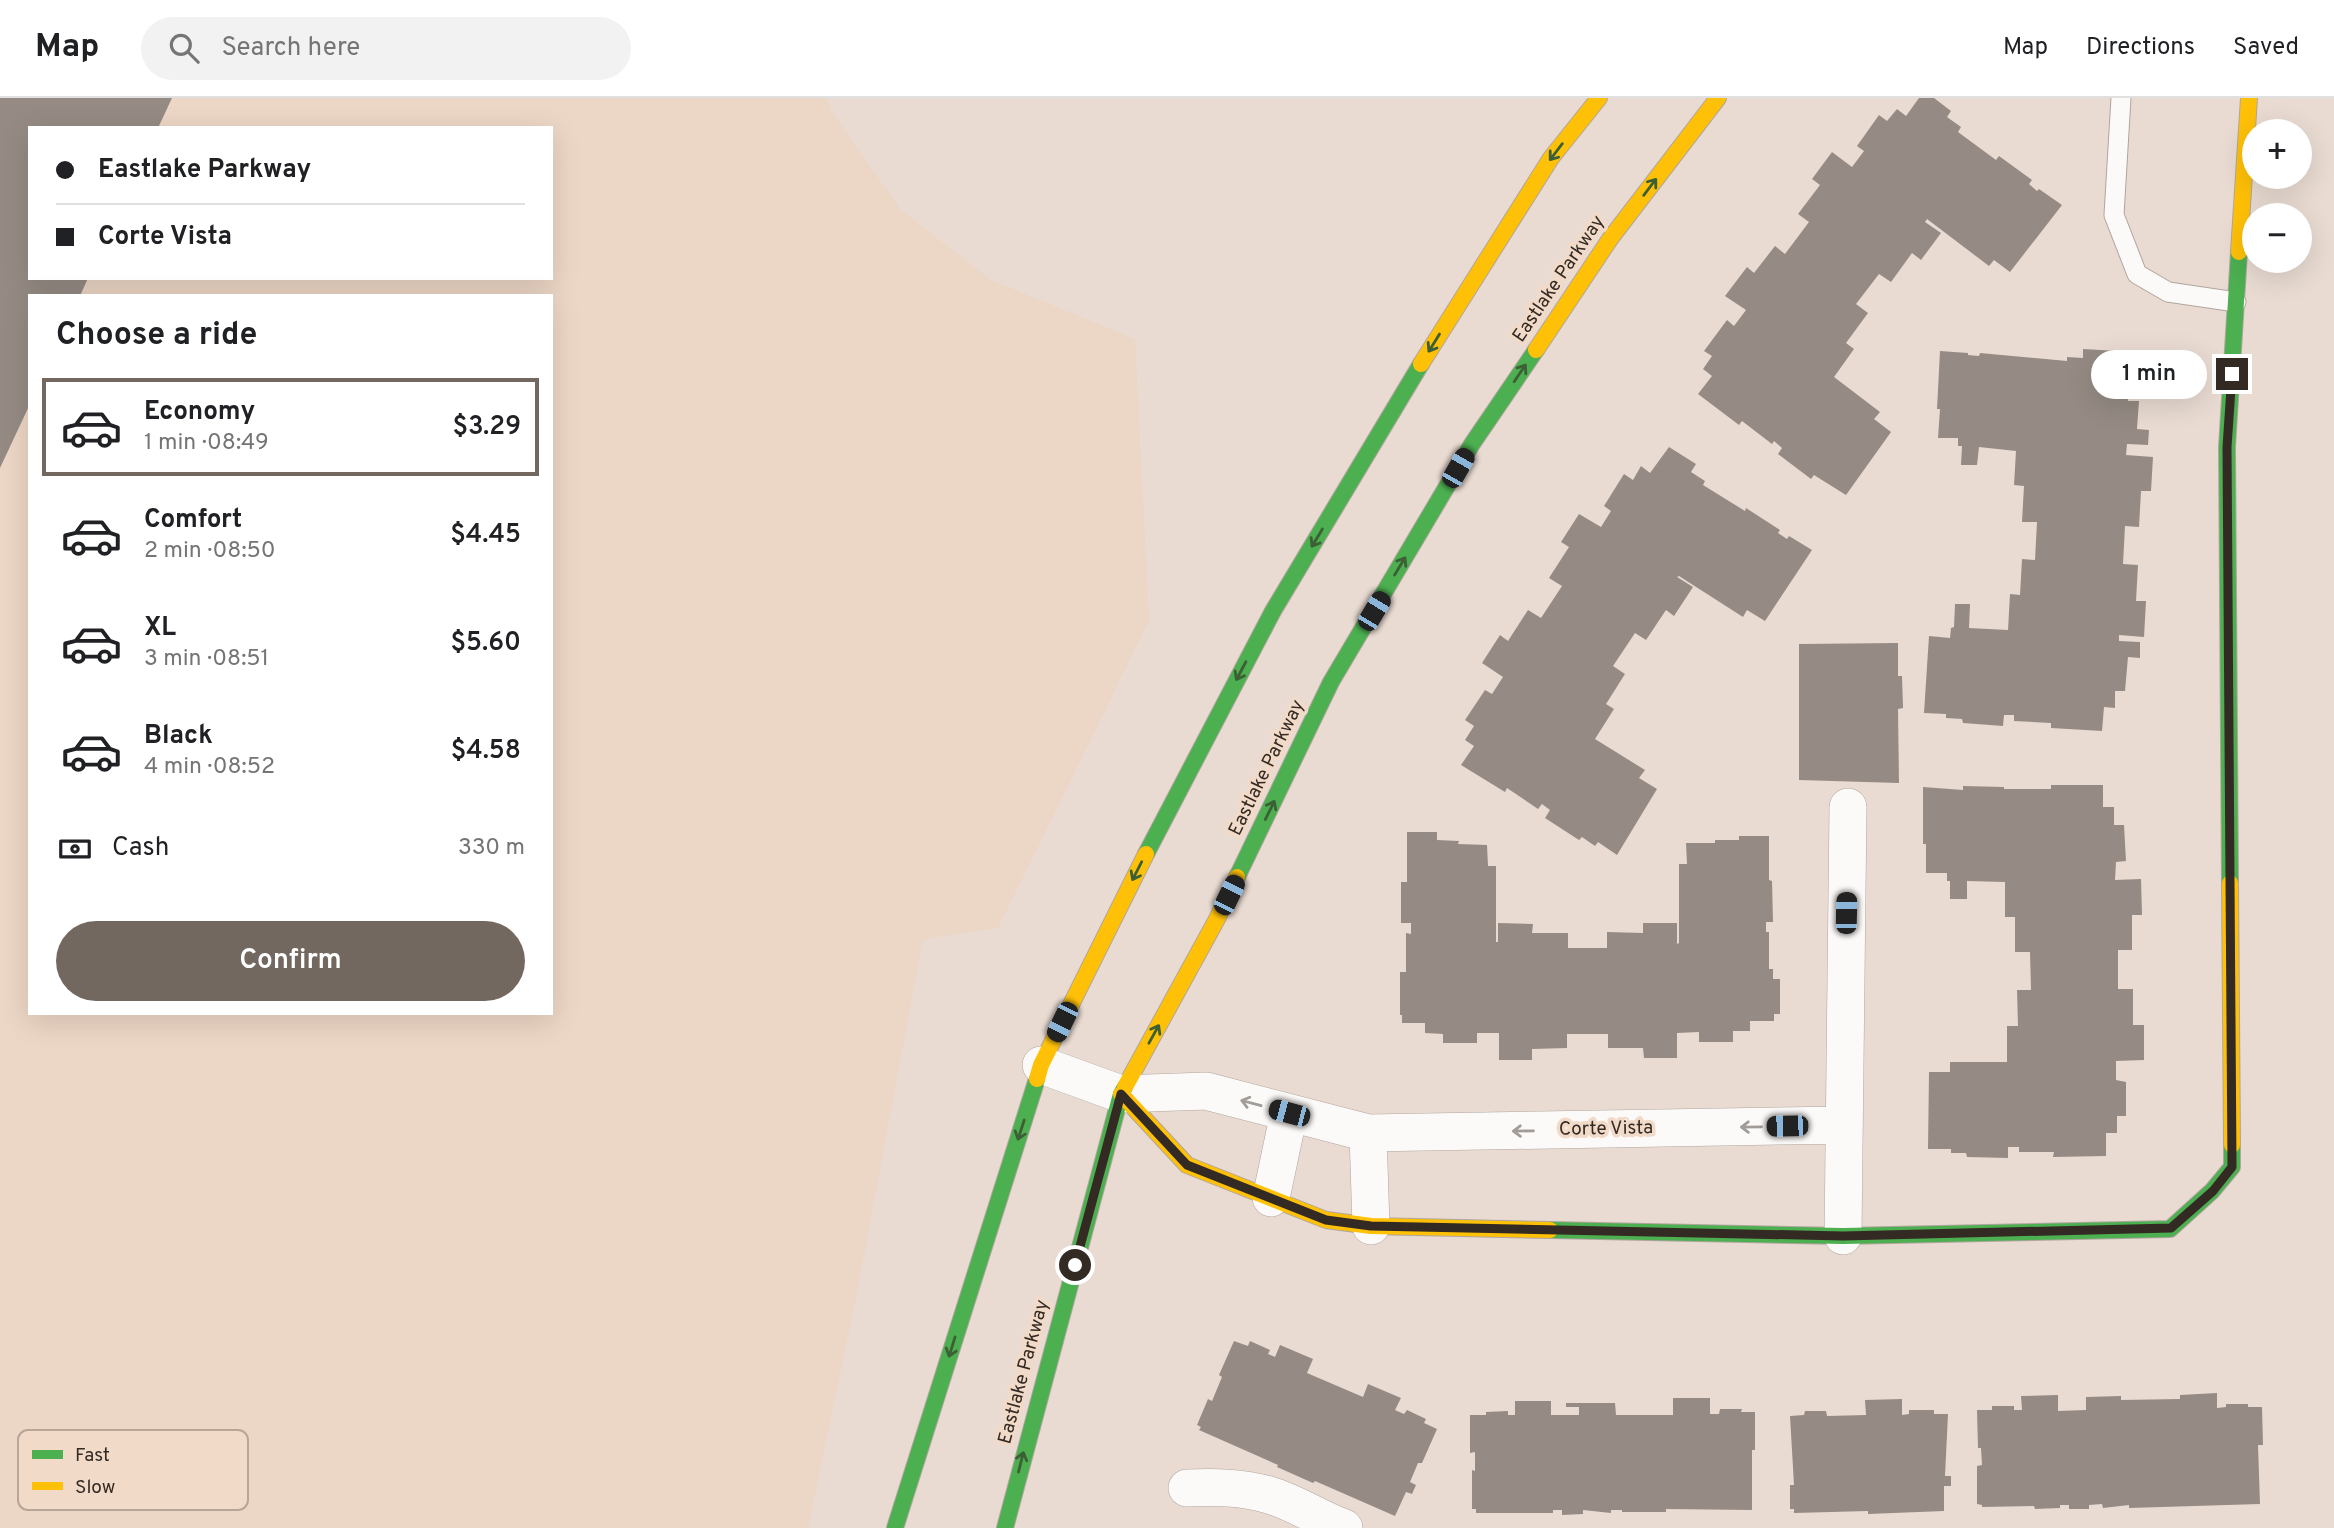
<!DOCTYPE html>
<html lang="en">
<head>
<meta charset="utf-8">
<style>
  :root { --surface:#fff; --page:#f2f2f2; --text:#202124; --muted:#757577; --line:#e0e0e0; --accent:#736860 }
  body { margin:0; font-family:Overpass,sans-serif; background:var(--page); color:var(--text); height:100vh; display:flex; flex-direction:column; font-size:26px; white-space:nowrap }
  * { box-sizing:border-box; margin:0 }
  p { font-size:23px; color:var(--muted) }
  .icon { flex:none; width:38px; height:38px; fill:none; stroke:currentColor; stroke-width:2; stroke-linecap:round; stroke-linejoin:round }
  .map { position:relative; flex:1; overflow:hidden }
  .side { position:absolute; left:28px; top:196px; width:525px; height:721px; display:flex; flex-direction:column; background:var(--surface); border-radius:0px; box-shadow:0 7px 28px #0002 }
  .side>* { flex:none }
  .top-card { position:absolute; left:28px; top:28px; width:525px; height:154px; border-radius:0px; box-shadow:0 7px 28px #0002; display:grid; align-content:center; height:154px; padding:0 28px; background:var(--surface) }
  .buttons { position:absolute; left:2242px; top:21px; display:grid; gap:14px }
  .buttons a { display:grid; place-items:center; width:70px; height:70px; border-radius:50%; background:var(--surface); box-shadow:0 7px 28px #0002; font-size:35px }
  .end { position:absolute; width:32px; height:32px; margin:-16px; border:9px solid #332a23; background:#fff; box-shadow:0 0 0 4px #fff }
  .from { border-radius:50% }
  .bubble { position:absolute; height:49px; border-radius:24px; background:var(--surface); box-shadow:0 7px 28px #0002; font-size:23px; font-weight:600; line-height:49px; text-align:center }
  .car { position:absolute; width:21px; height:42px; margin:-21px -10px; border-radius:9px; box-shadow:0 0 5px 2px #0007; background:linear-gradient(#222 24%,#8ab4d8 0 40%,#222 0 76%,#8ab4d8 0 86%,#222 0) }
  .top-card b { display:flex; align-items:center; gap:24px; height:66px; font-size:26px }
  .top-card b+b { border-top:2px solid var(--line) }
  .top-card i { width:18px; height:18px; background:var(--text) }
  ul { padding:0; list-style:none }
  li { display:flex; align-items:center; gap:21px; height:98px; margin:0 14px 10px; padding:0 14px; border:4px solid transparent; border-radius:0px }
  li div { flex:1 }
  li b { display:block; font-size:26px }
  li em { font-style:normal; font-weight:600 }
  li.active { border-color:var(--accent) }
  li>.icon { width:63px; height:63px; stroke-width:1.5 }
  h2 { padding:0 28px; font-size:32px; line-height:84px }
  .pay { display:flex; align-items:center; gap:18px; height:77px; padding:0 28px; font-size:26px }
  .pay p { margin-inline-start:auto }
  .button { display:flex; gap:14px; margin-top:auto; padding:14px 28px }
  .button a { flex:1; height:80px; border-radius:42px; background:var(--accent); color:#fff; font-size:28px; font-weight:600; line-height:80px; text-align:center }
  header { display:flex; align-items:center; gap:42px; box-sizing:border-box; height:98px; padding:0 35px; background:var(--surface); border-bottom:2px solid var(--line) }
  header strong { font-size:33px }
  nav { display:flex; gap:38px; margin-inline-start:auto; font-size:24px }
  .search { width:490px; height:63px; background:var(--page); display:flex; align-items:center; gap:18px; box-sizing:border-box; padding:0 24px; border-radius:38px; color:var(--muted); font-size:26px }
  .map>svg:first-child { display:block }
</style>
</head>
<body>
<header>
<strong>Map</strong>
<div class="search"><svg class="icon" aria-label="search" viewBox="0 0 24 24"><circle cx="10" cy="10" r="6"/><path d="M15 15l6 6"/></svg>Search here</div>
<nav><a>Map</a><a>Directions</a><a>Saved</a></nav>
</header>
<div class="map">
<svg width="2334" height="1430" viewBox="0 0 2334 1430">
  <rect width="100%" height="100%" fill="#e9dbd2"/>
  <path fill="#ecd6c5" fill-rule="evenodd" d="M0,0h827l5,14 69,98 90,70 144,59 14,282 -151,307 -75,11 -67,359 -48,230h-808zM30,30h521v150h-521zM30,198h521v717h-521z"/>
  <path fill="#958b84" d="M0,0h172l-14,30h-128v150h58l-8,18h-50v108l-30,64z
    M1919,0h15l17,13 -4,6 14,10 -3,5 38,28 3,-4 33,24 -3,4 8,7 2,-2 23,16 -52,67 -16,-12 -5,6 -62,-47 -2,3 16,11 -20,27 -9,-7 -21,29 -12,-8 -23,30 12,9 -22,30 8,6 -20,28 46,35 -6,7 17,13 -45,63 -32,-20 -3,4 -33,-25 4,-6 -8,-7 -2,3 -30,-23 -3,4 -41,-31 14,-18 -9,-7 9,-13 -8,-5 23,-31 7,6 12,-16 -21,-14 22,-29 7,6 21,-27 10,8 24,-32 -11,-8 22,-29 -8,-6 20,-27 20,15 12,-16 -7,-5 22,-31 8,6 10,-12 9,7z
    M2083,251l35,2 -1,9h3l-1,21 10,1 -1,19h11l-2,28 12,1 -1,15 -21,-1 -1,11 27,2 -2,34h-10l-2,36 -14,-1 -2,38 15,1 -2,36h10l-2,36 -25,-2v6l21,1v16l-12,-1 -3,34h-10v17l-11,-1 -2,24 -51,-3v-5l-37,-2v-6h-10l-1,11 -40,-3 -1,-4 -16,-1v-4l-22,-1 5,-77 21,2 1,-10 3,-1 1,-23h15l-1,24 39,2 2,-36 10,1 2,-36 13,1 2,-38h-15l2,-36 -10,-1 2,-34 -37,-4 -2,18h-16l1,-19h-4v-8h-20l2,-29h-3l3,-58 28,2v2l11,1 1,-3 87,8v-4l16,1z
    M1669,349l27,17 -5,8 14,9 -2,4 42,26 1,-3 34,22 -2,3 9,6 2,-3 23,14 -47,71 -18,-11 -4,7 -64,-41 -2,1 16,10 -19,29 -8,-6 -20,30 -11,-7 -22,33 12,8 -19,30 8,5 -19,30 50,31 -6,8 18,11 -40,66 -19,-13 -3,4 -13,-9 -3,3 -34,-22 5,-8 -8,-6 -4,5 -31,-21 -2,4 -44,-27 13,-19 -9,-6 9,-14 -9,-6 20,-30 7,4 11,-17 -21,-14 18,-28 8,6 20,-31 13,8 21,-32 -13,-8 20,-31 -8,-5 18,-28 22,13 10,-16 -7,-5 20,-32 9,6 8,-14 9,7z
    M1898,545v33h4l1,32 -5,1 1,74 -100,-3v-136z
    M2051,687h52v22h11v18h10l2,36 -10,1 -1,18 26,-1 1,36h-10v35h-14v39h15v36h11v35l-28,1v19l10,2v34h-9v17h-11v23l-53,1 1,-5h-35v-5h-11v11l-41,-1 -1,-4h-15v-4h-23l1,-77h21v-10h57v-36h11l-1,-36h14l-1,-38h-15v-35h-10v-35l-38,-1v18h-17v-18h-3v-8h-21v-29h-3v-57l40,3v-4l41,1v2h47z
    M1407,734h30v8l22,1 -1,3 29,1 1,21h8v76h2v-19l35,1 -1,9h36v15h39v-16l36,1v-10h34v21l2,-1v-79h8l-1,-21h29v-3h24v-4h30v44l3,1 1,41h-7v10h3v37h4v10h7v35h-6v7h-24v10h-17v11h-34v-10l-22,1v25h-33l-1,-10h-35v-14h-41v14l-35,1v11h-33v-27h-22v10h-34v-9l-18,-1v-10h-23v-8h-2v-43h6v-39l5,1v-11h-10v-41h6z
    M1234,1243l14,5 2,-5 20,9 -2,4 7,3 5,-12 33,14 -6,14 56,24 5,-13 33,14 -6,12 9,4 3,-4 19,9 -2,4 13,6 -15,34h-4l-8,19 6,3 -4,9 -6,-2 -11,24 -80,-35 -2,2 -36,-16 1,-2 -79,-35 2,-3 -4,-2 11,-26 4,2 10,-24 -3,-2z
    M2217,1295v15l9,-1v-3h22v3h14l1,38h-5l2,59 -131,4v-3l-26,3 -1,-4 -13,1v4h-20v-4h-9v3l-25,1 -1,-3 -52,1v-2l-5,-1v-38l5,-1 -1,-17h-3l-1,-38h15v-4h22v4h8l-1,-14 37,-1v16l28,-1v-13l35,-1v4l59,-1v-4z
    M1673,1300h37v16h9l1,-5h22l-1,3h14v38h-3v60l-86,-1v3h-44v-2h-11v3l-28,-3v4l-21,1v-5h-9v3h-77v-4h-4v-39l3,1v-19l-5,1v-38h16v-3l22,-1v4h7v-14h36v14h28v-8h-13v-4h49l1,12h57z
    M1902,1301v16l7,-1v-4h25v4h14l-3,62h6v10h-7v25l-76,3v-3l-74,2v-4h-4v-24h4l-4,-69 14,-1 1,-4h21l1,5 39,-1 -1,-15z"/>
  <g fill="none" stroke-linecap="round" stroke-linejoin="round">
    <g stroke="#b0a69f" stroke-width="21">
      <path id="lane" d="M2121,0l-7,117 23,59 31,18 68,10"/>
    </g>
    <g stroke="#b0a69f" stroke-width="38">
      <path id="street" d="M1041,967l80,29 85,-3 162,42 475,-8
        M1368,1035l3,93
        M1271,1100l18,-85
        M1843,1138l5,-429
        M1187,1390c28,-1 55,-1 82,7 25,7 50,24 75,33"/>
    </g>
    <g stroke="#b0a69f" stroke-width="18">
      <path id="fast" d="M1146,756l127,-243 148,-247
        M1237,779l94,-195 141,-238 64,-94
        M2230,785l-3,-436 12,-195
        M1550,1132l293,6 327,-7 42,-38 20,-24v-22
        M895,1430l142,-449
        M1005,1430l116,-434 4,-7"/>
    </g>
    <g stroke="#b0a69f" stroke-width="18">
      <path id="slow" d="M2239,154l10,-154
        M1536,252l74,-111 108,-141
        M1421,266l130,-206 48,-60
        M2230,785l2,262
        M1037,981l4,-14 105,-211
        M1125,989l92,-168 20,-42
        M1121,996l66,71 139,55 45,6 179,4"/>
    </g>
    <use href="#lane" stroke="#fcfaf8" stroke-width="19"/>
    <use href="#street" stroke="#fcfaf8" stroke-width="37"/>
    <use href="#fast" stroke="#4caf50" stroke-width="16"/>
    <use href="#slow" stroke="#ffc107" stroke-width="16"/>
  </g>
  <defs><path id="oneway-shaft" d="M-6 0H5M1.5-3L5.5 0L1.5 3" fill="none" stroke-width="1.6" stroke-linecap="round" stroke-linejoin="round" transform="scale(1.75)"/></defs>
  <g stroke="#3d5f35">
    <use href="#oneway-shaft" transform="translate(1556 54) rotate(127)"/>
    <use href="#oneway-shaft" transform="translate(1650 89) rotate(-53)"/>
    <use href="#oneway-shaft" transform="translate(1434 245) rotate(122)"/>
    <use href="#oneway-shaft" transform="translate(1520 275) rotate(-56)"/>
    <use href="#oneway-shaft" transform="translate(1317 440) rotate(121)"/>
    <use href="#oneway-shaft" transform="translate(1400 468) rotate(-59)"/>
    <use href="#oneway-shaft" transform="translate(1241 573) rotate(118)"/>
    <use href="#oneway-shaft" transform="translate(1270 712) rotate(-64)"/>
    <use href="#oneway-shaft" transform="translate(1137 773) rotate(117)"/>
    <use href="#oneway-shaft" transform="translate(1154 936) rotate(-61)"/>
    <use href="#oneway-shaft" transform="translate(1021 1032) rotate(108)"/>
    <use href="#oneway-shaft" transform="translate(952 1249) rotate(107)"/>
    <use href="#oneway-shaft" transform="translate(1021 1364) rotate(-76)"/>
  </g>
  <g stroke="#a29c98">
    <use href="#oneway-shaft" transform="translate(1251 1005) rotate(-165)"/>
    <use href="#oneway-shaft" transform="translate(1751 1029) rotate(179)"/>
    <use href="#oneway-shaft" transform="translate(1523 1033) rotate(179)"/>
  </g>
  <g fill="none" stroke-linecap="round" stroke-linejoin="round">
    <path stroke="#332a23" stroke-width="9" d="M1075,1167l46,-171 66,71 139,55 45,6 472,10 328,-8 42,-37 19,-24 -5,-720 5,-73"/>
  </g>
  <g text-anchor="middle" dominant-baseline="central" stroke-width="7" stroke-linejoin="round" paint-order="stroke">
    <g font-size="19" fill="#332a23" stroke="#f2dac9">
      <text transform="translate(1559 181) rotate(-56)">Eastlake Parkway</text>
      <text transform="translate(1267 670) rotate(-64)">Eastlake Parkway</text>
      <text transform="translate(1606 1031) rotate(-1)">Corte Vista</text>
      <text transform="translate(1024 1274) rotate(-75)">Eastlake Parkway</text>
    </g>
  </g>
  <rect x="18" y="1332" width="230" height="80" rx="10" fill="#f2dac9" stroke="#b9a597" stroke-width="2"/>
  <rect x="32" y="1352" width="31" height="9" fill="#4caf50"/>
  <rect x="32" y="1384" width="31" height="8" fill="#ffc107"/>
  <g font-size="19" fill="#332a23">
    <text x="75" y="1363">Fast</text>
    <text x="75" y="1395">Slow</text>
  </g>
</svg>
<div class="buttons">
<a>+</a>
<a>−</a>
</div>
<i class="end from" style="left:1075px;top:1167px"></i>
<i class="end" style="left:2232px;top:276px"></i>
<div class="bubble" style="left:2091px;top:252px;width:116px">1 min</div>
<i class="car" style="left:1458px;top:370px;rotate:30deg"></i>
<i class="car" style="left:1374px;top:513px;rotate:31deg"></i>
<i class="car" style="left:1229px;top:797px;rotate:26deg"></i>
<i class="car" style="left:1846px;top:815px;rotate:1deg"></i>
<i class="car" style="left:1062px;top:924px;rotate:206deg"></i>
<i class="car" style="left:1289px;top:1015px;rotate:285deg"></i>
<i class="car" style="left:1787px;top:1028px;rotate:269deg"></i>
<div class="top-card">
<b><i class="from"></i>Eastlake Parkway</b>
<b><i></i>Corte Vista</b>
</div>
<section class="side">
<h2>Choose a ride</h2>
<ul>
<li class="active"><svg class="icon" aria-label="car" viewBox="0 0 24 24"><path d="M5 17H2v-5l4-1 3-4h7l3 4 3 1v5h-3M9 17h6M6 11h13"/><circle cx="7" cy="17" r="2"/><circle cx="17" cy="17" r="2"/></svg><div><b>Economy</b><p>1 min · 08:49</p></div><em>$3.29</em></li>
<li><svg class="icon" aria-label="car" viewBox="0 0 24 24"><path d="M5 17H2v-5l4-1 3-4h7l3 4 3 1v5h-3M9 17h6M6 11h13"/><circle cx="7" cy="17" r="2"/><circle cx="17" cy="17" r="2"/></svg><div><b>Comfort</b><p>2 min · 08:50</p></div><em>$4.45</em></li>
<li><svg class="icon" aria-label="car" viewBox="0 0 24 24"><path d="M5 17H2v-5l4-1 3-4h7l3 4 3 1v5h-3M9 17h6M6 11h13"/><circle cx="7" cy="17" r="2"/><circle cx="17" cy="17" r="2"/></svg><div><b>XL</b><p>3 min · 08:51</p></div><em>$5.60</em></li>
<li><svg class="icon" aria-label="car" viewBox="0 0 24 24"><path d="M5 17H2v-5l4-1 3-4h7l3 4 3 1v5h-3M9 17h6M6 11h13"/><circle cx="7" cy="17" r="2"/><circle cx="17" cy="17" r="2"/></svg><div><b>Black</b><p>4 min · 08:52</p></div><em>$4.58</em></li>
</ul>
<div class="pay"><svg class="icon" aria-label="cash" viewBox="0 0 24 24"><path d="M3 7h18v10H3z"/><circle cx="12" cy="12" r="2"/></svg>Cash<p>330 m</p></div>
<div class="button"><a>Confirm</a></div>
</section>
</div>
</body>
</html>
